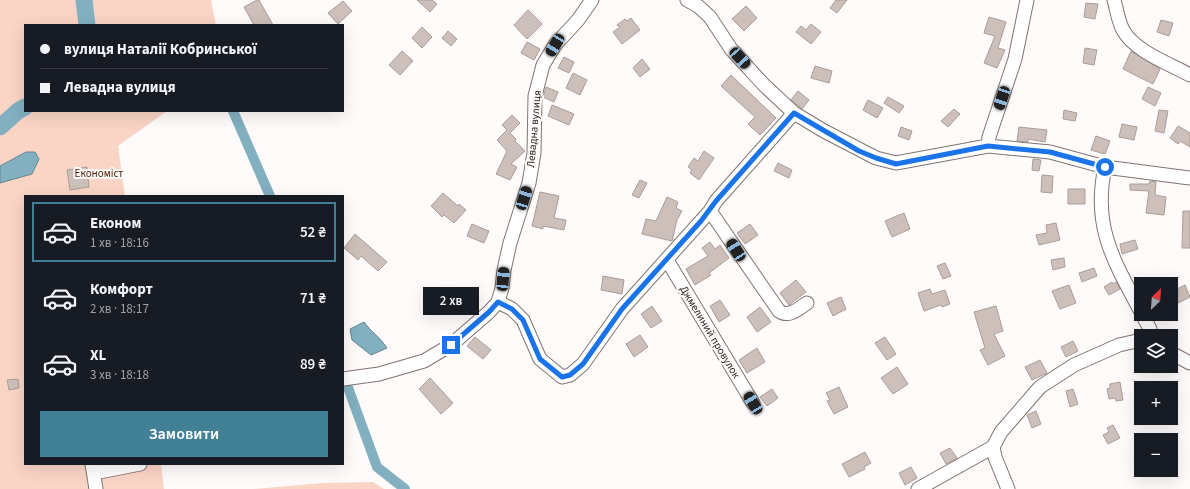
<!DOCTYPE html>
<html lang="uk">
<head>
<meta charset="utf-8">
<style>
  :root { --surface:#171b24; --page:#20242c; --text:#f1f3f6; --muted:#9ea1a6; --line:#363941; --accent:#428195 }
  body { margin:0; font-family:"Source Sans 3",sans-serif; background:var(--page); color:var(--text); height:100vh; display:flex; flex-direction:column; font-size:15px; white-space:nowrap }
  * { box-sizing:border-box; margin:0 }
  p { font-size:13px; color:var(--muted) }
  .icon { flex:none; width:22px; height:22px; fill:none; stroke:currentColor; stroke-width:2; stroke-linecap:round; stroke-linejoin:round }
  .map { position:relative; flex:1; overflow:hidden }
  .side { position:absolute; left:24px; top:195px; width:320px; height:270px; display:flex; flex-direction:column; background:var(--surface); border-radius:0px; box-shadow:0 4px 16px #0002 }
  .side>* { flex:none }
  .banner { position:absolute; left:24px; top:24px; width:320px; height:88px; border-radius:0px; box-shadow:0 4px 16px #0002; display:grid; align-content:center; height:88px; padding:0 16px; background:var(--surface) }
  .needle { width:26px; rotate:25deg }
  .buttons { position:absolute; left:1134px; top:277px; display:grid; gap:8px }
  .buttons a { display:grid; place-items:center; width:44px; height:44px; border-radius:0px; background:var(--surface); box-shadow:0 4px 16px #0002; font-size:20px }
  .end { position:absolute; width:18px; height:18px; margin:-9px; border:5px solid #1a73e8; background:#fff; box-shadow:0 0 0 2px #fff }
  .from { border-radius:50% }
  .bubble { position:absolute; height:28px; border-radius:0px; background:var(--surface); box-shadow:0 4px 16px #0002; font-size:13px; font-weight:600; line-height:28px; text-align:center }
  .car { position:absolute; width:12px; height:24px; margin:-12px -6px; border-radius:5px; box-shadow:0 0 3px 1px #0007; background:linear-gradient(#222 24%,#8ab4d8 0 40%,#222 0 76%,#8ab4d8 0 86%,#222 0) }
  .banner b { display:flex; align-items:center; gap:14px; height:38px; font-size:15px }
  .banner b+b { border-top:1px solid var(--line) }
  .banner i { width:10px; height:10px; background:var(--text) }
  ul { padding:7px 0 0; list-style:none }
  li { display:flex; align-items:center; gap:12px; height:60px; margin:0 8px 6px; padding:0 8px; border:2px solid transparent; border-radius:0px }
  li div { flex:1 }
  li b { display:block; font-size:15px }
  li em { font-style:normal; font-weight:600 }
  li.active { border-color:var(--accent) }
  li>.icon { width:36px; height:36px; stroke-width:1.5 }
  .cta { display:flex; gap:8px; margin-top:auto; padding:8px 16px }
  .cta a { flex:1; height:46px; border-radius:0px; background:var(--accent); color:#fff; font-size:16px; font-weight:600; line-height:46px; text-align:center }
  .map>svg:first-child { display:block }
</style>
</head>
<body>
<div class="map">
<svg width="1190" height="489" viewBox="0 0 1190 489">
  <rect width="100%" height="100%" fill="#fefbfa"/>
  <path fill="#fad5c6" d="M0,0h211l5,25h-191v86h142l-49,35 7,50h-100v268h136l3,25h-164z
    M373,482l11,7h-130l69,-6z"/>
  <path fill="#82b0c0" stroke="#66848f" d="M26,152h9l4,7 -7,15 -32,9v-17z
    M364,322c7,10 17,16 23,26l-16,7 -19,-15 -2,-11z"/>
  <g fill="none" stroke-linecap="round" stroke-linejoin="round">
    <path stroke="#82b0c0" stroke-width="10" d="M233,111l37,85
      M346,382l31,85 28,22"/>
    <path stroke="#82b0c0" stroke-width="17" d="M84,0l3,25
      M0,127l18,-16 7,-4"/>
  </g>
  <path fill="#cdbfba" stroke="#ab9d98" d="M257,0h2l14,25h-19l-10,-18z
    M417,0h15l5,4 -7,8z
    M836,0h11l-10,13 -7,-5z
    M343,1l9,10 -14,13 -10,-11z
    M1086,3l12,1 -3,15 -11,-2z
    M746,6l11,12 -13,13 -12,-12z
    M528,10l14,14 -15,15 -13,-14z
    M989,17l17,5 -8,26 7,2 -8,18 -13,-5 11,-27 -11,-3z
    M631,18l9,12 -18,14 -9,-12 7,-5 -3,-2 8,-6 2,2z
    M1161,20l12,3 -4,13 -12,-4z
    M811,24l10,8 -10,12 -15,-12 5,-6 5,4z
    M422,27l10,10 -10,11 -10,-10z
    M448,31l9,8 -6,7 -9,-8z
    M527,42l13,7 -6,11 -13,-7z
    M1085,48l12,2 -3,15 -11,-2z
    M402,51l11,10 -13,14 -11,-10z
    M1131,51l29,18 -7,15 -30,-15z
    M564,57l10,5 -5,11 -11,-5z
    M642,59l8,10 -10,8 -7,-9z
    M815,66l17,5 -3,12 -18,-5z
    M573,73l14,7 -7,15 -14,-7z
    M731,75l45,43 -16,17 -12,-11 7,-7 -34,-31z
    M546,87l12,5 -4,10 -11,-5z
    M1148,87l13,6 -6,13 -13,-7z
    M798,91l11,9 -7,9 -11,-9z
    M888,97l16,9 -5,7 -15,-10z
    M868,100l15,8 -6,10 -14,-8z
    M552,105l22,9 -5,11 -21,-9z
    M954,109l6,5 -12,13 -7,-6z
    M1064,110l13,3 -2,8 -12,-2z
    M1159,110l9,1 -4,22 -9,-2z
    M512,115l8,8 -10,10 6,6 -1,2 10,10 -14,13 6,3 -7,13 -14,-6 11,-23 -10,-11 10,-10 -5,-5z
    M1122,124l15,3 -3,13 -15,-3z
    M1178,126l12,7v14l-10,-6 -2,3 -8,-6z
    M901,127l11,4 -3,9 -11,-4z
    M1019,127l28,3 -2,12 -17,-3v3l-11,-1z
    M1096,136l14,5 -5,13 -14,-4z
    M704,151l10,7 -15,22 -9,-7 2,-3 -4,-3 6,-9 4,3z
    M1033,159l8,1 -2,11 -7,-1z
    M778,163l14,7 -3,8 -15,-7z
    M87,167l2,20 -19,3 -3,-20z
    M1042,175l11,1 -1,17 -11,-1z
    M640,180l7,3 -8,15 -7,-3z
    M1150,181l6,1 -1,13 11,2 -2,18 -18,-2 3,-22 -19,-1v-6h19z
    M1068,189h17v15h-17z
    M540,192l19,4 -5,22 12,2 -2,10 -21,-4v3l-11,-3z
    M443,193l15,13 1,-2 7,6 -12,13 -10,-8 -2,2 -11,-11z
    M667,197l11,5 -2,6 6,3 -5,9 -5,21 -30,-7 4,-15 10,2z
    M1183,211h7v37h-8z
    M904,213l6,16 -18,8 -7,-16z
    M1056,223l4,17 -21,5 -3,-10 11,-2 -1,-8z
    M472,224l17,7 -5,12 -17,-7z
    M750,224l8,11 -13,9 -8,-11z
    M355,234l32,28 -9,9 -17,-15 -3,4 -14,-12z
    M1135,240l3,9 -16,5 -2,-10z
    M710,242l5,7 5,-4 9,13 -20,15 2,2 -16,10 -9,-16 22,-13 -6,-8z
    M1064,258l1,9 -12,3 -2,-10z
    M945,263l6,13 -8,3 -6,-13z
    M1094,268l3,8 -15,6 -3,-9z
    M603,276l21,4 -2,14 -21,-4z
    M796,280l10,12 -17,13 -9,-12z
    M1112,282l1,2 3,-2 4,7 -11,6 -5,-8z
    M1069,285l7,18 -16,6 -8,-18z
    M1185,285l5,12 -16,8 -3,-7v-6z
    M930,289l2,5 13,-4 5,14 -8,3 -1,-2 -17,6 -6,-18z
    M435,292l10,8 -9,10 -10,-8z
    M841,297l5,12 -13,7 -6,-13z
    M720,300l10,15 -11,7 -9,-16z
    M652,306l10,15 -11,7 -10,-14z
    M996,306l7,25 -9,3 11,22 -17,9 -8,-15 5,-2 -11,-36z
    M760,307l11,15 -14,10 -10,-15z
    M640,335l8,12 -14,10 -8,-13z
    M475,337l16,13 -8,9 -16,-13z
    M885,337l11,17 -9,6 -12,-17z
    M1073,341l5,10 -12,6 -5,-10z
    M757,348l8,14 -18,11 -8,-13z
    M1040,360l7,13 -15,7 -7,-13z
    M897,367l11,17 -15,10 -12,-16z
    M430,378l23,25 -12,11 -22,-25z
    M18,379l1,9 -10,2 -2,-10z
    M1120,382l3,18 -7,1 -1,-3 -6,1 -2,-10 3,-1v-4z
    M839,387l9,20 -14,7 -7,-13 3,-1 -4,-7z
    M772,389l6,9 -11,8 -7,-9z
    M1073,389l5,15 -8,3 -4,-16z
    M1036,411l5,13 -9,4 -5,-13z
    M1113,425l7,13 -12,6 -5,-9 6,-3 -2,-4z
    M950,448l7,10 -11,6 -6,-11z
    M865,452l6,11 -7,4 1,2 -16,8 -7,-13z
    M911,467l6,11 -12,7 -6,-12z"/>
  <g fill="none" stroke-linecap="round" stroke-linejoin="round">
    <g stroke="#81746f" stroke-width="15">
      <path id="minor" d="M687,0l11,6 12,11 21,32 33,36 30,28 30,18 52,27 20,5 92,-17 62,6 55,15 85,11
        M1114,0c3,10 4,21 9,30 11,21 47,34 67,45
        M988,146l1,-9 26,-78 12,-59
        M1105,167c-13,60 9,94 36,145
        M710,211l69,100c10,7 19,-2 28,-8
        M667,260l86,143
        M498,302l14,7 11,11 17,39 22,18 8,-2 13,-11 39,-55 88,-98 6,-10 78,-88
        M1142,314l8,15 -1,7
        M1171,353l19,10
        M343,379l36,-5 45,-13 27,-16 38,-33 9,-10 4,-14 2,-18 6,-27 19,-60 5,-30 1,-57 8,-31 12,-20 23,-25 14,-20
        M993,447l2,10 13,32
        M92,464l4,25
        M94,473l46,-9
        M918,489l75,-42 8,-15 39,-45 34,-22 45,-20 22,-5"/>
    </g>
    <use href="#minor" stroke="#fff" stroke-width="13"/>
  </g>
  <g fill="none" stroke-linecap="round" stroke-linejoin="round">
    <path stroke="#1a73e8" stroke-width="5" d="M451,345l38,-33 9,-10 14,7 11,11 17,39 22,18 8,-2 13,-11 39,-55 79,-88 15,-20 78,-88 65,38 17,7 20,6 92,-18 62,6 55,15"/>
  </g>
  <g text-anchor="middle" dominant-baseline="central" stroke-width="4" stroke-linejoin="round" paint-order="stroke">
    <g font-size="11" fill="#241f1d" stroke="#fefbfa">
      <text transform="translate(534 129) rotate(-85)">Левадна вулиця</text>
      <text transform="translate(710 332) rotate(59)">Джмелиний провулок</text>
    </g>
    <g font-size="11" fill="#501d04" stroke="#fefbfa">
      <text x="99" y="173">Економіст</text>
    </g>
  </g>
</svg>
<div class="buttons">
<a><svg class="needle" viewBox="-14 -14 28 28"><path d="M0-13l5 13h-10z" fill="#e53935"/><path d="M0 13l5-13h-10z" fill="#9ea1a6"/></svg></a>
<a><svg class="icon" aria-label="layers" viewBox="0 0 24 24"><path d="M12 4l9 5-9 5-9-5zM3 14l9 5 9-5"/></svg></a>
<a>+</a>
<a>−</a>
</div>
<i class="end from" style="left:1105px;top:167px"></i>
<i class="end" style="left:451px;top:345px"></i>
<div class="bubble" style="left:423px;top:287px;width:56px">2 хв</div>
<i class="car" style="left:555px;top:45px;rotate:211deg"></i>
<i class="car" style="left:740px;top:58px;rotate:138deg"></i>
<i class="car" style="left:1002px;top:98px;rotate:198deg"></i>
<i class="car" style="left:524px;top:198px;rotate:17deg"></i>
<i class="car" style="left:736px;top:250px;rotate:327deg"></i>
<i class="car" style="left:503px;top:279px;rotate:5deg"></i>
<i class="car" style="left:753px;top:403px;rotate:329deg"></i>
<div class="banner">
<b><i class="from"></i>вулиця Наталії Кобринської</b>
<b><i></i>Левадна вулиця</b>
</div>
<section class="side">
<ul>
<li class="active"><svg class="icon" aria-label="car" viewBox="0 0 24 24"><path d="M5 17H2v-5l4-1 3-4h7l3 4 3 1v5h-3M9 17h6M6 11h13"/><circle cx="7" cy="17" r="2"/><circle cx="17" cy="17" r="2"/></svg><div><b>Економ</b><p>1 хв · 18:16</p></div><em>52 ₴</em></li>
<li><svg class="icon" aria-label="car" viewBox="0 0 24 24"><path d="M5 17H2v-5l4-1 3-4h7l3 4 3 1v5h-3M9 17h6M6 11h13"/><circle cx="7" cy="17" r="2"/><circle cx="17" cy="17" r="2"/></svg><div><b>Комфорт</b><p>2 хв · 18:17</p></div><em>71 ₴</em></li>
<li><svg class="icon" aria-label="car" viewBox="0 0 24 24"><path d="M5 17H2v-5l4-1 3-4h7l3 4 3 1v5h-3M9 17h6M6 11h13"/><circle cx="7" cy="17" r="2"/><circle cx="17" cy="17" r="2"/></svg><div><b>XL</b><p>3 хв · 18:18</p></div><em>89 ₴</em></li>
</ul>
<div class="cta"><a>Замовити</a></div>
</section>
</div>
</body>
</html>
